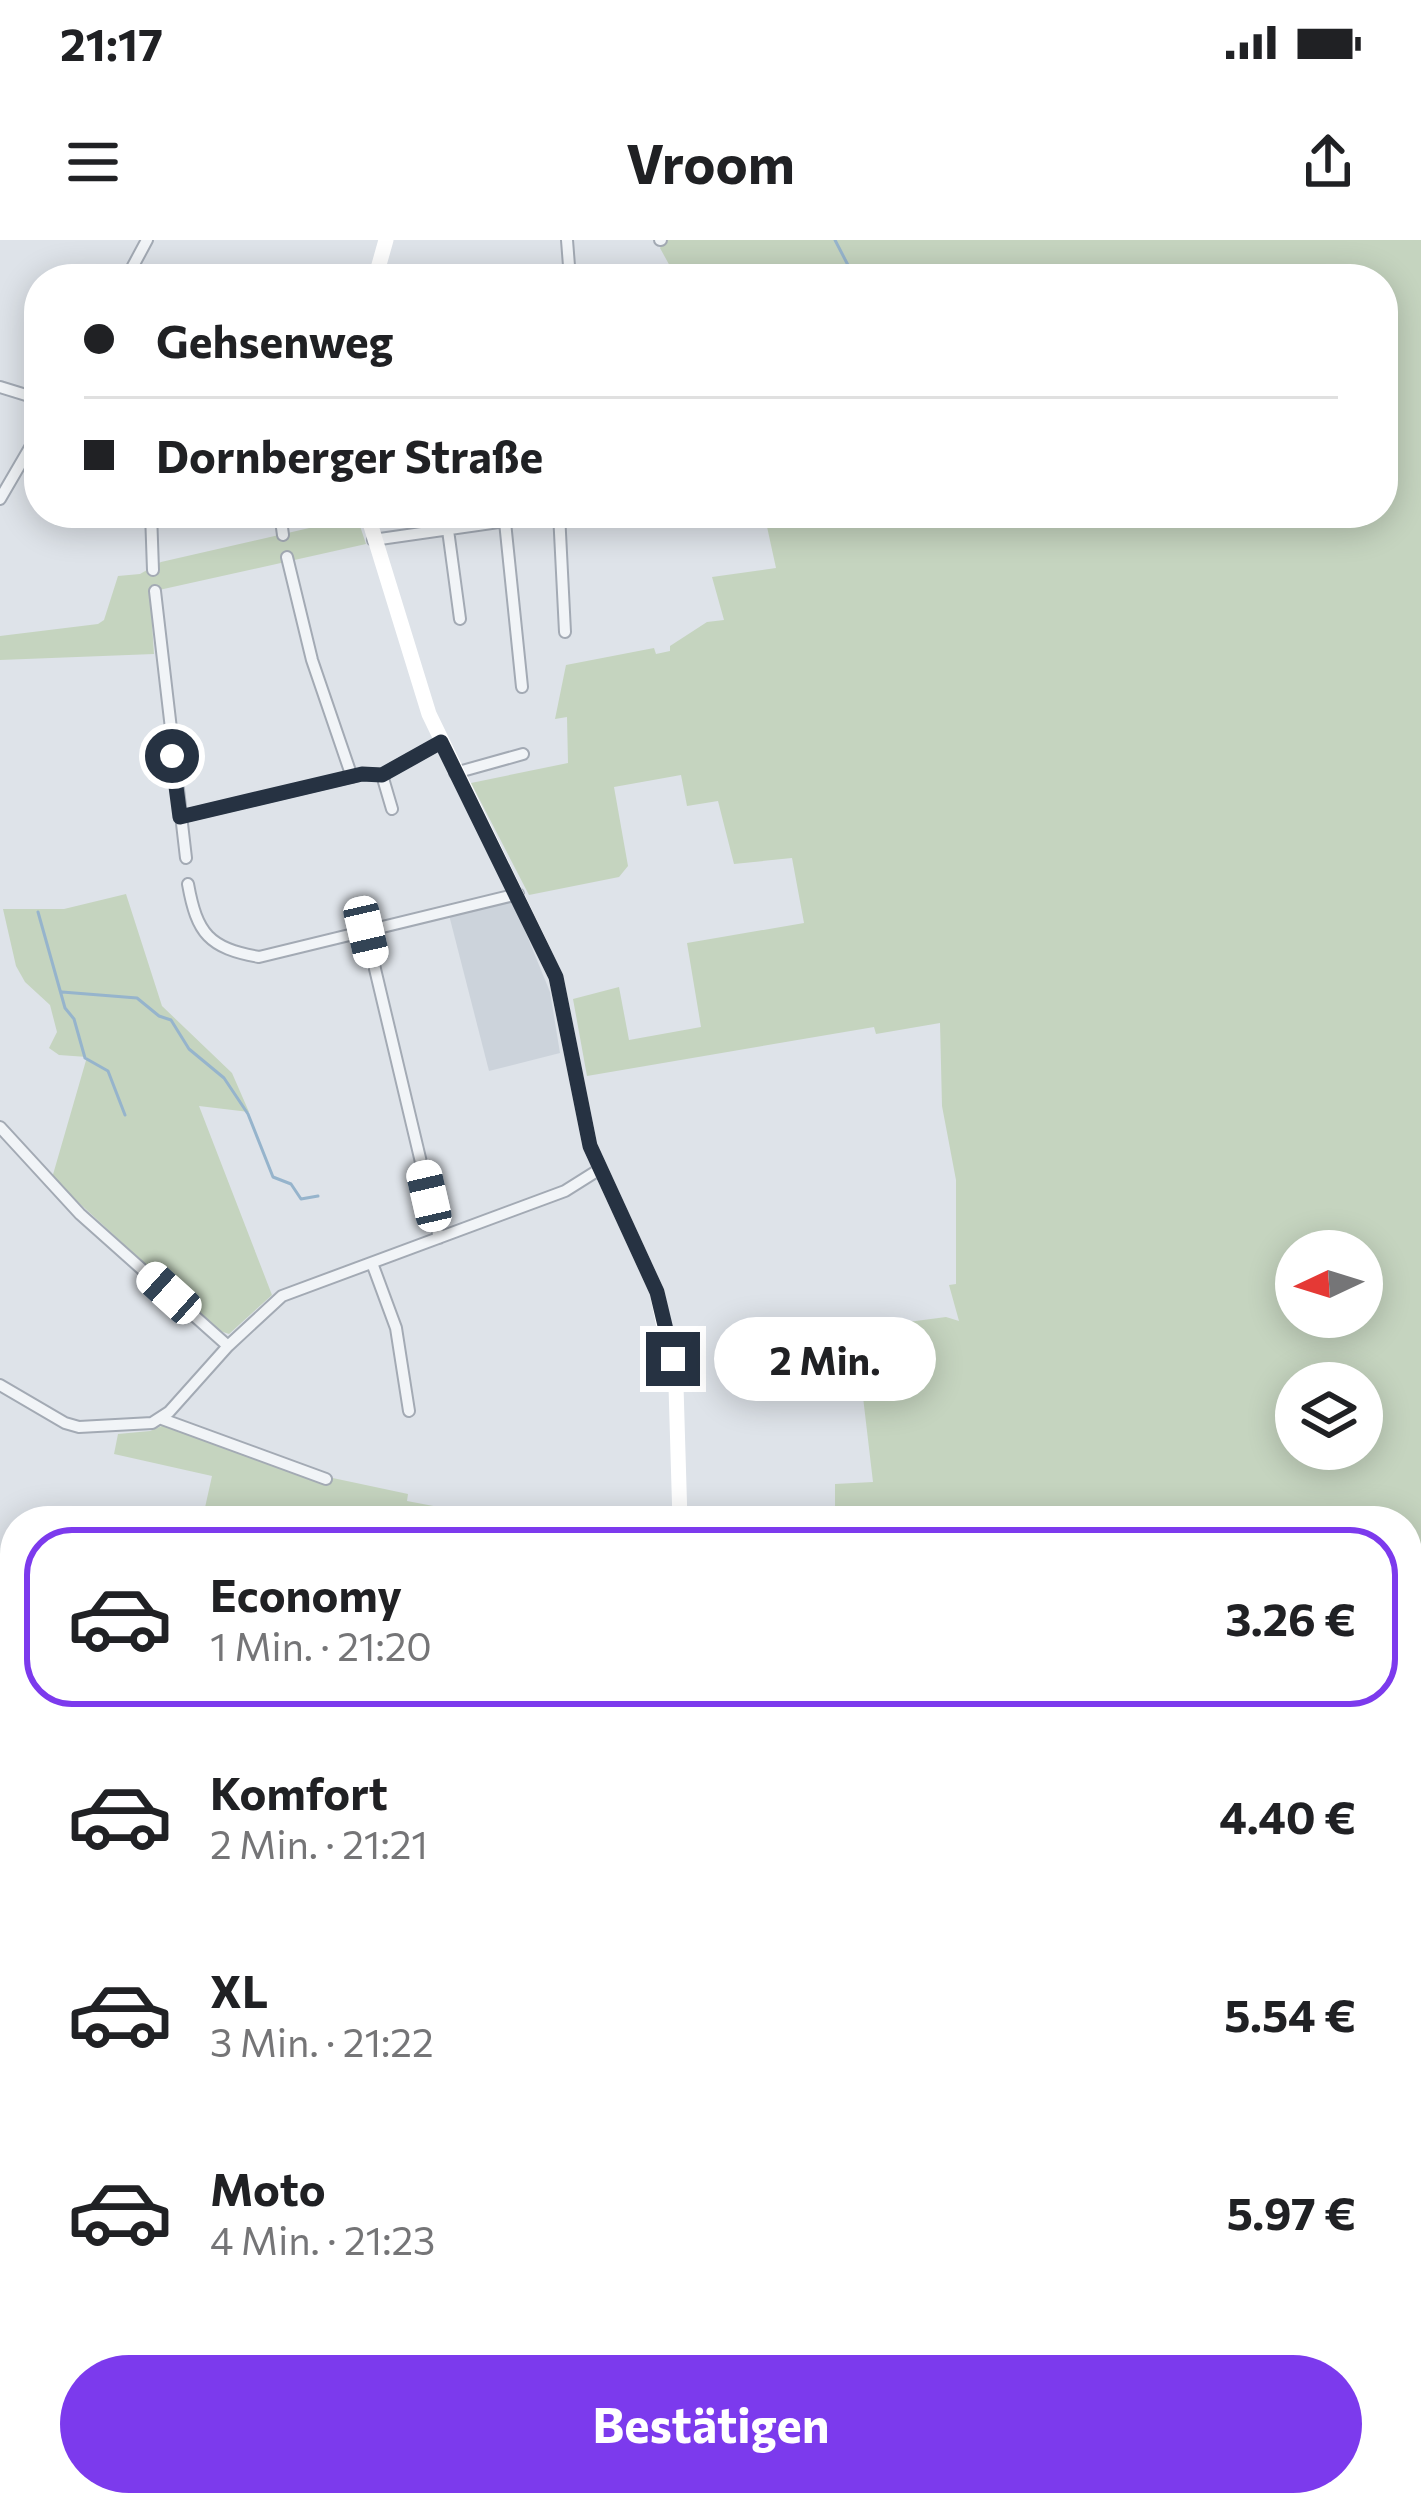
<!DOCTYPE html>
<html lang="de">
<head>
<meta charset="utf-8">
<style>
  :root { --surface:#fff; --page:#f6f6f6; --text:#202124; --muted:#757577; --line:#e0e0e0; --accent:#7c3aed }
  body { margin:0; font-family:Commissioner,sans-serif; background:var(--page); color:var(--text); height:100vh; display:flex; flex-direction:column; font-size:45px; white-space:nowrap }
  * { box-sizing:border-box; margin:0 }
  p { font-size:39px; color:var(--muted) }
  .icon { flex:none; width:66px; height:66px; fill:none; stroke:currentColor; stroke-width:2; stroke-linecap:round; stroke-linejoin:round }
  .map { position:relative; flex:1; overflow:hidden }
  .sheet { position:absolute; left:0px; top:1266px; width:1422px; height:1011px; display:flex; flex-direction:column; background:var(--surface); border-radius:48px 48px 0 0; box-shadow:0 6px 30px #0003 }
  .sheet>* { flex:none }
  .guide { position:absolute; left:24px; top:24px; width:1374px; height:264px; border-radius:48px; box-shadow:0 6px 30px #0003; display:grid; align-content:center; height:264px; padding:0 60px; background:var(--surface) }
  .needle { width:78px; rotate:266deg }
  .fabs { position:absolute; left:1275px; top:990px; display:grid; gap:24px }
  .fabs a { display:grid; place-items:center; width:108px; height:108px; border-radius:50%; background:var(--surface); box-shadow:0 6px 30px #0003; font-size:60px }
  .end { position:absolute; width:54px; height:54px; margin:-27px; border:15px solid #263242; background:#fff; box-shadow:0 0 0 6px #fff }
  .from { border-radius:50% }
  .bubble { position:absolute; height:84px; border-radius:42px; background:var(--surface); box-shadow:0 6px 30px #0003; font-size:39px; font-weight:700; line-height:84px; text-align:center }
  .car { position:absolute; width:36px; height:72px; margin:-36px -18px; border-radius:15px; box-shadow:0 0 9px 3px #0007; background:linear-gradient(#fff 24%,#345 0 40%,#fff 0 76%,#345 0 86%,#fff 0) }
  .guide b { display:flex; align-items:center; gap:42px; height:114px; font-size:45px }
  .guide b+b { border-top:3px solid var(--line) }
  .guide i { width:30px; height:30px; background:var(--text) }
  ul { padding:21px 0 0; list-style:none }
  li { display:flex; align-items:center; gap:36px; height:180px; margin:0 24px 18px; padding:0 36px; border:6px solid transparent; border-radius:48px }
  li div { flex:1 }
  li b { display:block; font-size:45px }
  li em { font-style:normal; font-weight:700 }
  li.active { border-color:var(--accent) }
  li>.icon { width:108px; height:108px; stroke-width:1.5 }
  .action { display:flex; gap:24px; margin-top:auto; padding:24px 60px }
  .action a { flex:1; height:138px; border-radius:72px; background:var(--accent); color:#fff; font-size:48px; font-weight:700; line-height:138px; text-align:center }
  .status { display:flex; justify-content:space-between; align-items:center; height:84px; padding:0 60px; background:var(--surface); direction:ltr }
  .status svg { height:33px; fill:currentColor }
  header { display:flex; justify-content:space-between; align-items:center; height:156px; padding:0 60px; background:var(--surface); font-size:54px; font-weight:700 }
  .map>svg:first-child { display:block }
</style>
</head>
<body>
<div class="status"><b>21:17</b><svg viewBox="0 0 49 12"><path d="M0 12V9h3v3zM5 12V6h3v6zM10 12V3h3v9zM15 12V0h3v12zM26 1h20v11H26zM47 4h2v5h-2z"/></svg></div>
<header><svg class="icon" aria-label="menu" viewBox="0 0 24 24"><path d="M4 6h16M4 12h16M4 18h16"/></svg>Vroom<svg class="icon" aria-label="share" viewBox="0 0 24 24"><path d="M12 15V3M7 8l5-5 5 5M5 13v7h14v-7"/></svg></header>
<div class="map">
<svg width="1421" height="2276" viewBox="0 0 1421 2276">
  <rect width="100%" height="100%" fill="#dee3e9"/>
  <path fill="#ccd3db" d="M512,659l38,93 10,61 -71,18 -40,-156z"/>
  <path fill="#c5d4bf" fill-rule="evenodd" d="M665,0h756v2276h-518l-5,-14h509v-981h-572v-37l38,-2 -18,-153 91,-12 13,4 -10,-36 7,-1v-104l-14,-74 -2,-83 -64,11 -2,-7 -287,49 -14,-77 46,-12 10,53 72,-13 -14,-84 117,-20 -12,-65 -58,6 -16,-63 -31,5 -6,-31 -67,12 14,79 -9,11 -90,18 -58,-112 97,-20 -1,-46 -12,2 11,-54 88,-17 2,6 14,-3v-5l37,-24 17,-2 -12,-43 64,-9 -12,-55h619v-234h-706l-17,-31zM1296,1011h66v66h-66zM1296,1143h66v66h-66z
    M357,277l9,27 -216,48 4,62 -154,6v-24l98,-12 6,-4 14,-44 22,-2 21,-12z
    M126,654l36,112 70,67 17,39 -50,-6 73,189 -43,39 -12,-4 -165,-152 35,-121 -28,-2 -10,-7 8,-16 -7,-27 -25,-23 -9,-16 -13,-57h61z
    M164,1185l164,57v-5l80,17 -1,7 106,20h-311l10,-45 -98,-22 4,-20 32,-3z
    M5,1306c16,33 7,56 -5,90v-83z
    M0,1455h15v636l-15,8z
    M209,2262h124l2,14h-126z
    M513,2262h120l-1,14h-159l40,-4z
    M747,2262h132l7,14h-206z"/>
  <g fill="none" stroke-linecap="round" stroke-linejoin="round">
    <path stroke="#96b4cc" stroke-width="3" d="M835,0l16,31
      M38,672l27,96 9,11 11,39 23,13 17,44
      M62,752l75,6 22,18 12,4 18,29 35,29 24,36 25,63 18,7 10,15 17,-3
      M0,2000l15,-3"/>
    <g stroke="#a3aab4" stroke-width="14">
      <path id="street" d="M567,0l3,39
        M660,0h1
        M126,39l21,-39
        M0,147l39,12
        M0,259l39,-67
        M151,273l2,57
        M280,273l3,22
        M559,273l6,119
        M505,282l17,165
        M448,290l12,89
        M373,300l188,-27
        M287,317l25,103 40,117
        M155,351l31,267
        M455,533l68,-19
        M382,535l10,34
        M180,577l183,-43 19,1 59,-33
        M188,644c9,50 21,64 71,73l259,-63
        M366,691l73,307
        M0,887l80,87 148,132
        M372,1023l24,65 13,83
        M0,1145l65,38 14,4 73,-4 17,-11 59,-66 54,-50 283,-105 35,-22
        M162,1179l164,60
        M49,2262v14"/>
    </g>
    <use href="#street" stroke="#f1f4f7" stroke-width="10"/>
    <path stroke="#fff" stroke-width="15" d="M375,39l11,-39
      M367,273l62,201 127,263 34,169 67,146 19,94 4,135
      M0,2118l15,-9
      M885,2262l7,14"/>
  </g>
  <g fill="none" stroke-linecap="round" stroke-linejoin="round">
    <path stroke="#263242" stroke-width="15" d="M172,516l8,61 182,-43 20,1 59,-33 115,235 34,169 67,146 16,67"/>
  </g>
</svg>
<div class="fabs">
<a><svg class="needle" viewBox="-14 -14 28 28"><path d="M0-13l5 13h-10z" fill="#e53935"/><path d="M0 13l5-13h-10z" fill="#757577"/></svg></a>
<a><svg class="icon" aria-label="layers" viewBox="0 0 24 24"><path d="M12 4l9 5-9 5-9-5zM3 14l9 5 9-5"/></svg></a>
</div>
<i class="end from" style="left:172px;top:516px"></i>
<i class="end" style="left:673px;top:1119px"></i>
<div class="bubble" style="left:714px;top:1077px;width:222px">2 Min.</div>
<i class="car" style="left:366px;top:692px;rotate:167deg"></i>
<i class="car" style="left:429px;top:956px;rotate:347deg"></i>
<i class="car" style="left:169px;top:1053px;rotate:312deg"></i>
<div class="guide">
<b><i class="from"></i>Gehsenweg</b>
<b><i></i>Dornberger Straße</b>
</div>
<section class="sheet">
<ul>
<li class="active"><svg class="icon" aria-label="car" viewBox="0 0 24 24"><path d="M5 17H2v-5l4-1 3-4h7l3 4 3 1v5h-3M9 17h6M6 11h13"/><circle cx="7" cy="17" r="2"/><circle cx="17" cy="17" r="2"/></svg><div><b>Economy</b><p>1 Min. · 21:20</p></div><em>3.26 €</em></li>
<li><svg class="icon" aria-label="car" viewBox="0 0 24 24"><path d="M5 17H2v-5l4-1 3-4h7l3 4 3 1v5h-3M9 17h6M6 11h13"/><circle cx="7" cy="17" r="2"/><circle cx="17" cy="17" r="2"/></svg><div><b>Komfort</b><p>2 Min. · 21:21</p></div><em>4.40 €</em></li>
<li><svg class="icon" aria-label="car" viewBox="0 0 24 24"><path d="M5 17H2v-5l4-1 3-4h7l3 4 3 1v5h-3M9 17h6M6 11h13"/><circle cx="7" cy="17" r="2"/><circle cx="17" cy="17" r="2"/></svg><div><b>XL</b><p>3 Min. · 21:22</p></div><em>5.54 €</em></li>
<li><svg class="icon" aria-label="car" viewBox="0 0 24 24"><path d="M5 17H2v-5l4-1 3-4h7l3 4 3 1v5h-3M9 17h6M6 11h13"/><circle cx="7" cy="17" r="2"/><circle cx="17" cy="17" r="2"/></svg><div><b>Moto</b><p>4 Min. · 21:23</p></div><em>5.97 €</em></li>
</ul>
<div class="action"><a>Bestätigen</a></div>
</section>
</div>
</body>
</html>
